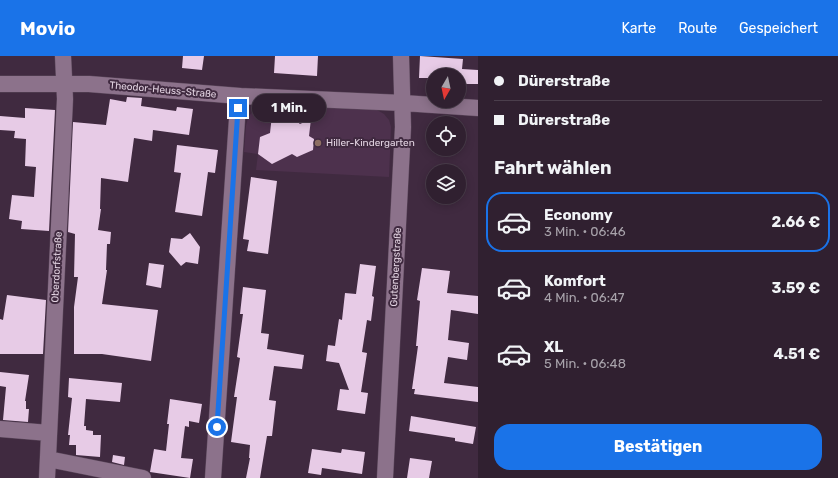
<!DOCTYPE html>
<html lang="de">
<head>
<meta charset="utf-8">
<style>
  :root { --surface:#302030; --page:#3c2d3c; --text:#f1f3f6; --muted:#a8a3ab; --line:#4b3e4c; --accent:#1a73e8 }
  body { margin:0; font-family:Rubik,sans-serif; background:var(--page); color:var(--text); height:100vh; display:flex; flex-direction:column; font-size:15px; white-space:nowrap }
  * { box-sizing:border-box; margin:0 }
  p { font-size:13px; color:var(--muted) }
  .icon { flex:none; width:22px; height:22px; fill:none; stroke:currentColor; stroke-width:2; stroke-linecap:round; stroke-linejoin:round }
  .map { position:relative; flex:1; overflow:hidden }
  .sheet { display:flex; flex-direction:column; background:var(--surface); width:360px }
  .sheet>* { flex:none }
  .hud { display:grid; align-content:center; height:88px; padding:0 16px; background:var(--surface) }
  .needle { width:26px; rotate:189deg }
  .tools { position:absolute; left:426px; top:12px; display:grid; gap:8px }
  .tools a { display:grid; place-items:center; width:40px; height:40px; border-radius:50%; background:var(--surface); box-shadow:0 2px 10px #0003,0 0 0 1px var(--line); font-size:20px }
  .end { position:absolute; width:18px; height:18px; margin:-9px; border:5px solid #1a73e8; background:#fff; box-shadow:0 0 0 2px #fff }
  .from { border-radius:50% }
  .bubble { position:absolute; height:28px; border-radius:14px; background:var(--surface); box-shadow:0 2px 10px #0003,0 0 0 1px var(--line); font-size:13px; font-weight:700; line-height:28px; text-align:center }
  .hud b { display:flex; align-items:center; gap:14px; height:38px; font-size:15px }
  .hud b+b { border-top:1px solid var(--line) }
  .hud i { width:10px; height:10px; background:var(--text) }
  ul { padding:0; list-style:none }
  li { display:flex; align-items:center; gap:12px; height:60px; margin:0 8px 6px; padding:0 8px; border:2px solid transparent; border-radius:16px }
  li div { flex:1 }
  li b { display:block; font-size:15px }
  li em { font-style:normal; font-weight:700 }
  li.selected { border-color:var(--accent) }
  li>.icon { width:36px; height:36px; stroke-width:1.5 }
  h2 { padding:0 16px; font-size:18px; line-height:48px }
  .cta { display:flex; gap:8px; margin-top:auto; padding:8px 16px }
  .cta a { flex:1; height:46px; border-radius:16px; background:var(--accent); color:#fff; font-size:16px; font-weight:700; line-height:46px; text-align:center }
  header { display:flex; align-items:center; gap:24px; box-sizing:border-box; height:56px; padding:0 20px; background:var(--accent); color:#fff }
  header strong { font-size:19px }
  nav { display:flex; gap:22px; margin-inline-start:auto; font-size:14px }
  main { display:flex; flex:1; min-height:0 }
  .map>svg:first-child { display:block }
</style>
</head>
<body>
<header>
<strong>Movio</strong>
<nav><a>Karte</a><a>Route</a><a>Gespeichert</a></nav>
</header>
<main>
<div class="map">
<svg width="478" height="422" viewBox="0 0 478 422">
  <rect width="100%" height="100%" fill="#402a40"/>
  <path fill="#4d314d" d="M265,48l105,5 7,1 7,4 5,6 2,7 -2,50 -133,-7 2,-16 -14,-2 2,-26 2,-8 4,-6 6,-5z"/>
  <path fill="#e7cbe6" d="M183,0h21l-2,14 -20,-2z
    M275,0h43l-1,20 -43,-3z
    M420,0l43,3 -1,10 16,1v14h-17l1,-9h-29v3h-14z
    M127,41l15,1 -1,8 35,5 1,-4 16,2 -4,26 -36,-5 -1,11 -18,-3 -6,44 -27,-4 -1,31h1l-3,21 13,2 -1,12h-3l-1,26h1l-5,34 56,6 -7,51 -49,-7h-28v-47l4,-30h-4l1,-43 -7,-2 5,-110 33,3 4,-26 16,3z
    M25,52l30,2 -6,121 -28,-2 1,-8 -13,-2 3,-24 22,2 2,-30 -11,-1 1,-27 -12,-1 1,-7 -15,-1v-14l25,2z
    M272,59l9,7 10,-5 9,7 11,-5 -2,17 5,3 -1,11 -16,7 -5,-3 -20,10 -14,-10 2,-17 10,-4z
    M177,89l41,5 -3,23 -7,-1 -6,44 -27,-4 6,-39 -7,-1z
    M251,121l26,4 -9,73 -21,-3 2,-11 -6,-1z
    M190,177l10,14 -2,17 -12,-2 -5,4 -12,-14 2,-14 11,1z
    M149,207l15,2 -3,23 -15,-3z
    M360,208l16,2 -4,30 2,1 -3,24 -4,-1 -5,32 5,1 -6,39 7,1 -3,21 -28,-4 3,-21 9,1 -10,-27 -13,-2 2,-16 7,1 4,-27 3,1 3,-27 11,1z
    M422,212l28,3 -3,22 31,3v18l-27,-4 -3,30 21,3 -2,17 -19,-3 -4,26 34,4v15l-64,-8 1,-5h-3l6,-43h-2l4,-45 -3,-1z
    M243,231l23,3 -5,43 8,1 -2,15 37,6 -2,14 -28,-3 -5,34 7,1 -4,35h-5l-7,42h-14l4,-20h-1l1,-13 -19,-3 6,-45h-3l6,-39 -3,-1 6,-43h-3z
    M7,239l39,5 -3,54h-43v-35l3,1z
    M0,316l29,3 -4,26h1v8h3l-1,13 -25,-2 3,-33 -6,-1z
    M69,322l53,5 -2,19 -34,-3 -2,27h2v4l7,1v4h8l-1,22 -24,-2v-10h-7l1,-10h-2l4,-37 -4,-1z
    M170,343l32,5 -3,19 -10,-2v6l-4,-1 -4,32 12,1 -3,19 -40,-6 4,-23 12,2 3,-27h-2z
    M411,360l65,11 -3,17 -18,-3v-3l-46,-7z
    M312,393l29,4 1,-4 23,3 -3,22 -40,-6 -1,7 -13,-2z
    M113,399l12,2 -1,8 -12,-3z
    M410,402l22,3 -3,17h-22z"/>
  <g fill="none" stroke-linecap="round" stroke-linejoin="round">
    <g stroke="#5b485b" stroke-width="17">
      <path id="minor" d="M0,28h89l151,12 163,7 75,5
        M0,373l49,4
        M48,403l95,19
        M47,422l18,-379 -2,-43
        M213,422l24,-359 3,-23
        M385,422l18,-351 -2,-71"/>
    </g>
    <use href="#minor" stroke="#8c728b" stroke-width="16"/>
  </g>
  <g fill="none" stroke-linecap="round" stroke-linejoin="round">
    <path stroke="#1a73e8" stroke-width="5" d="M217,371l21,-319"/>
  </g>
  <circle fill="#8d6e63" stroke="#402a40" stroke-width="1.5" cx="318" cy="87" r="4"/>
  <g text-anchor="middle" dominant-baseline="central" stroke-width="4" stroke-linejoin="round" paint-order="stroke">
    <g font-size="10" fill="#e3d4e2" stroke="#402a40">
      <text transform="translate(163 34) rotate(5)">Theodor-Heuss-Straße</text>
      <text transform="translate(57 211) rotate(-87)">Oberdorfstraße</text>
      <text transform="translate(396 211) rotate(-87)">Gutenbergstraße</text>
    </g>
    <g font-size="10" fill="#e3d4e2" stroke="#402a40" text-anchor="start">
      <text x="326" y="87">Hiller-Kindergarten</text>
    </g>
  </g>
</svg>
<div class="tools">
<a><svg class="needle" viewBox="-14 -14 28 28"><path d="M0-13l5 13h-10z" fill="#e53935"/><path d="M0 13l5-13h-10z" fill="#a8a3ab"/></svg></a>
<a><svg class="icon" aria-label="locate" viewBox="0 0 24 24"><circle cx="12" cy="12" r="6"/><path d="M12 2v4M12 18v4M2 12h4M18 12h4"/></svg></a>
<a><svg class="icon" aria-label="layers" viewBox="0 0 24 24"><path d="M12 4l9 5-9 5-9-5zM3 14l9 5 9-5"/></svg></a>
</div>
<i class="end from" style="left:217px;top:371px"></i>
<i class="end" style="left:238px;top:52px"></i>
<div class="bubble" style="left:252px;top:38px;width:74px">1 Min.</div>
</div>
<section class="sheet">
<div class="hud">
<b><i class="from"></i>Dürerstraße</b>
<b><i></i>Dürerstraße</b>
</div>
<h2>Fahrt wählen</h2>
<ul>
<li class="selected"><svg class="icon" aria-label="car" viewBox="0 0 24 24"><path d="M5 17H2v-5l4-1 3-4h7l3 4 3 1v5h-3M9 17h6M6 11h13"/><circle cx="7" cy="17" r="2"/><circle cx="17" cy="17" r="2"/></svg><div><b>Economy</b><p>3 Min. · 06:46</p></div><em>2.66 €</em></li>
<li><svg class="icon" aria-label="car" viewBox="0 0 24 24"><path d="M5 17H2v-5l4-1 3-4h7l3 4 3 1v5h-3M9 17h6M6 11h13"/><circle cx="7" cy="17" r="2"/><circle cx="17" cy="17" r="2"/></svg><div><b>Komfort</b><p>4 Min. · 06:47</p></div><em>3.59 €</em></li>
<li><svg class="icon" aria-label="car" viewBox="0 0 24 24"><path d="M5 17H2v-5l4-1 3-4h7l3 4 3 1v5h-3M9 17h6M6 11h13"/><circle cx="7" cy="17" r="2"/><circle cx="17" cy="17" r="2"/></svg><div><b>XL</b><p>5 Min. · 06:48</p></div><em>4.51 €</em></li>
</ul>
<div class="cta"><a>Bestätigen</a></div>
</section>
</main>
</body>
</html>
